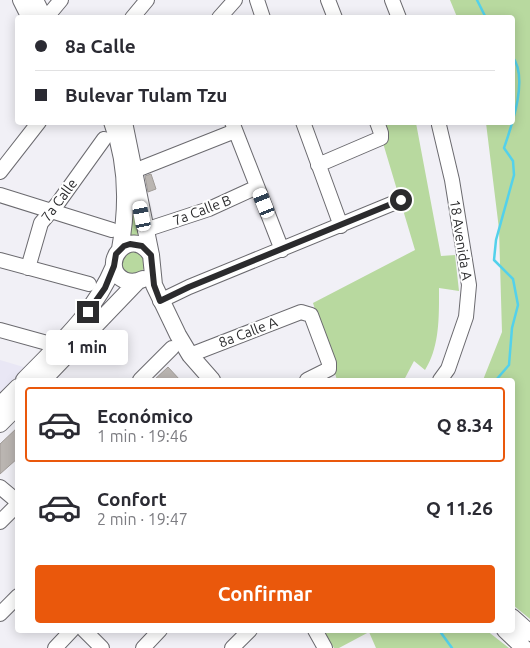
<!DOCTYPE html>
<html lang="es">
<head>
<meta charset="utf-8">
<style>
  :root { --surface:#fff; --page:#f7f7f7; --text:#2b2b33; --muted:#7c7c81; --line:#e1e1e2; --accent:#ea580c }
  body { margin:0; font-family:Ubuntu,sans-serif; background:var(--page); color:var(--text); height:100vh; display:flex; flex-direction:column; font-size:19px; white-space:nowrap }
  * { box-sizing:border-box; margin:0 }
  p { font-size:16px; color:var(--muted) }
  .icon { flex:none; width:28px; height:28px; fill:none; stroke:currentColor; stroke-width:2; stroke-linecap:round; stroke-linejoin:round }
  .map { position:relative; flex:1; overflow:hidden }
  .side { position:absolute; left:15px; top:378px; width:500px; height:255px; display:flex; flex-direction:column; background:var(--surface); border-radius:5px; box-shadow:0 2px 12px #0003 }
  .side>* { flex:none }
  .guide { position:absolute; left:15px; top:15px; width:500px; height:110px; border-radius:5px; box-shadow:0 2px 12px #0003; display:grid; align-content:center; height:110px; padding:0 20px; background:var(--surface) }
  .end { position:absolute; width:22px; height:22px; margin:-11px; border:6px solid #2b2b2d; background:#fff; box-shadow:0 0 0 2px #fff }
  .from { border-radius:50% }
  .bubble { position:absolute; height:35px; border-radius:5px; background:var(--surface); box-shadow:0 2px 12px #0003; font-size:16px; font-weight:600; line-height:35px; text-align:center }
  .car { position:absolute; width:15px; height:30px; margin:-15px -8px; border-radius:6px; box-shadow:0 0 4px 1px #0007; background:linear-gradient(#fff 24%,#345 0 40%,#fff 0 76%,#345 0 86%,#fff 0) }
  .guide b { display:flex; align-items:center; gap:18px; height:48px; font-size:19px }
  .guide b+b { border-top:1px solid var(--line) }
  .guide i { width:12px; height:12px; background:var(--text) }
  ul { padding:9px 0 0; list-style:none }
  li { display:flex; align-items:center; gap:15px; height:75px; margin:0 10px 8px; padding:0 10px; border:2px solid transparent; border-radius:5px }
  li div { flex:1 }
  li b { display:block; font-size:19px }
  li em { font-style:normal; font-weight:600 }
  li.on { border-color:var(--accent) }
  li>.icon { width:45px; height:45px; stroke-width:1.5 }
  .cta { display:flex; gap:10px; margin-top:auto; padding:10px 20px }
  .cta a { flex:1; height:58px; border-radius:5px; background:var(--accent); color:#fff; font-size:20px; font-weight:600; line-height:58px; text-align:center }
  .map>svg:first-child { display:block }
</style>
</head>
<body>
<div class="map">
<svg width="530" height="648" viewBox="0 0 530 648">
  <rect width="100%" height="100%" fill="#f1f0f6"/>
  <path fill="#e9e7f5" d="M0,360l27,8 -27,29z"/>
  <path fill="#b8d99f" d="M450,0h80v619l-17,-14 -1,-225h-29l19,-48 -3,-103 -13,-106 26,-1v-104l-55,-1z
    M377,123h39l25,133 14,-1 4,36 -20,-3c0,28 1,58 -14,82l-11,-9 -10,19h-67l-24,-77 102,-53z
    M131,177l14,68 -20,-13z
    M121 263a12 12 0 1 1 24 0a12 12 0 1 1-24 0Z
    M322,630h164l23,18h-133l-7,-16 -30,16h-5z"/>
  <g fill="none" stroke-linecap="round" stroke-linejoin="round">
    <path stroke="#53d1eb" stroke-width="2.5" d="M477,0l9,18
      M496,380l13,-15 3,-37 6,-23 -5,-26 -19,-19 2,-20 18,-65 -1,-14 -9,-13c8,-23 25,-71 8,-92
      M439,630l13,18"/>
  </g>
  <path fill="#bab5b1" stroke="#a19c98" d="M151,174l5,15 -8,3 -3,-16z
    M168,367l12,13h-26z
    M18,427v31l-18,16v-30z"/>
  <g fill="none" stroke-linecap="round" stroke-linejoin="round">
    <g stroke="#6b6a6f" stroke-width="16">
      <path id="minor" d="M257,0l6,18
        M328,0l7,18
        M392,0l7,18
        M46,18l15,-18
        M132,18l15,-18
        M219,18l16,-18
        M232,122l50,128
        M303,122l38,104
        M439,125l13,55 17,105 -3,32 -18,52 -8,11
        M318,165l63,-27v-5l-4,-11
        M134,171l101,-40
        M0,172l39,-50
        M0,195l112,35
        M145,230l64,-21 48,-22
        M0,260l89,24
        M28,268l13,-45 17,-20 46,-64
        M160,301l29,-14 212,-87
        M0,330l58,16
        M190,355l111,-43 10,3 18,48v6l-22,11
        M140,380l32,-32
        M0,487l18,15
        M0,522l18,-18
        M0,614l18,-18
        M84,630l18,18
        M315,630l10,18
        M55,648l17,-18
        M143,648l17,-18
        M232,648l18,-18"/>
    </g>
    <g stroke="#6b6a6f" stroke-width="18">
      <path id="major" d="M21,0l9,18
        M35,0l9,18
        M112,122c16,42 16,84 8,127
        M124,122l27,133 3,30 24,50 12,20 22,25
        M143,279c-6,3 -12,4 -19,1 -27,-14 6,-57 27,-25
        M24,380c35,-36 71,-68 90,-114
        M43,380l94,-98
        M0,405l18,-18
        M0,424l18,-18
        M512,617l18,16
        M505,630l19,18"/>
    </g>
    <use href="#minor" stroke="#fff" stroke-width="14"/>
    <use href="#major" stroke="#fff" stroke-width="16"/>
  </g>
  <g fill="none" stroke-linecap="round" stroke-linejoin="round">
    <path stroke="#2b2b2d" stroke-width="6" d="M88,312l17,-24 9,-22 2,-12 8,-8 6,-2 12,2 9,9 3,30 6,16 29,-14 212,-87"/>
  </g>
  <g text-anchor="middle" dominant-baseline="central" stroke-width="4" stroke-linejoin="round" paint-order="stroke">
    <g font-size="14" fill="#2b2b2d" stroke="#fff">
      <text transform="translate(59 200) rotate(-53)">7a Calle</text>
      <text transform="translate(202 210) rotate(-21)">7a Calle B</text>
      <text transform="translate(461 240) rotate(81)">18 Avenida A</text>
      <text transform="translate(248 332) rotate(-21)">8a Calle A</text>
    </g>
  </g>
</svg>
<i class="end from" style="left:401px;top:200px"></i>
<i class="end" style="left:88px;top:312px"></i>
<div class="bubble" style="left:46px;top:330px;width:82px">1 min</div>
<i class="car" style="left:264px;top:203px;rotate:338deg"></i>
<i class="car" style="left:142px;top:216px;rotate:349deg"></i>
<div class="guide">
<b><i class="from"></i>8a Calle</b>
<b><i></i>Bulevar Tulam Tzu</b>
</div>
<section class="side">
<ul>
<li class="on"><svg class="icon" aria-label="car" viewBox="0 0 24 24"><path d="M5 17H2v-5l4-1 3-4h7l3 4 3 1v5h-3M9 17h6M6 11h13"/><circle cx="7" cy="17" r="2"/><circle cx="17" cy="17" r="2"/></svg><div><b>Económico</b><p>1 min · 19:46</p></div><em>Q 8.34</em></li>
<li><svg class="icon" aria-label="car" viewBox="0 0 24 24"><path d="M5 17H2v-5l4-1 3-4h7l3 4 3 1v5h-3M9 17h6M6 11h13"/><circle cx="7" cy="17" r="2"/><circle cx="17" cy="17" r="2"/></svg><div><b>Confort</b><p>2 min · 19:47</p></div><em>Q 11.26</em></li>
</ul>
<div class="cta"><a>Confirmar</a></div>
</section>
</div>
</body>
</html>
